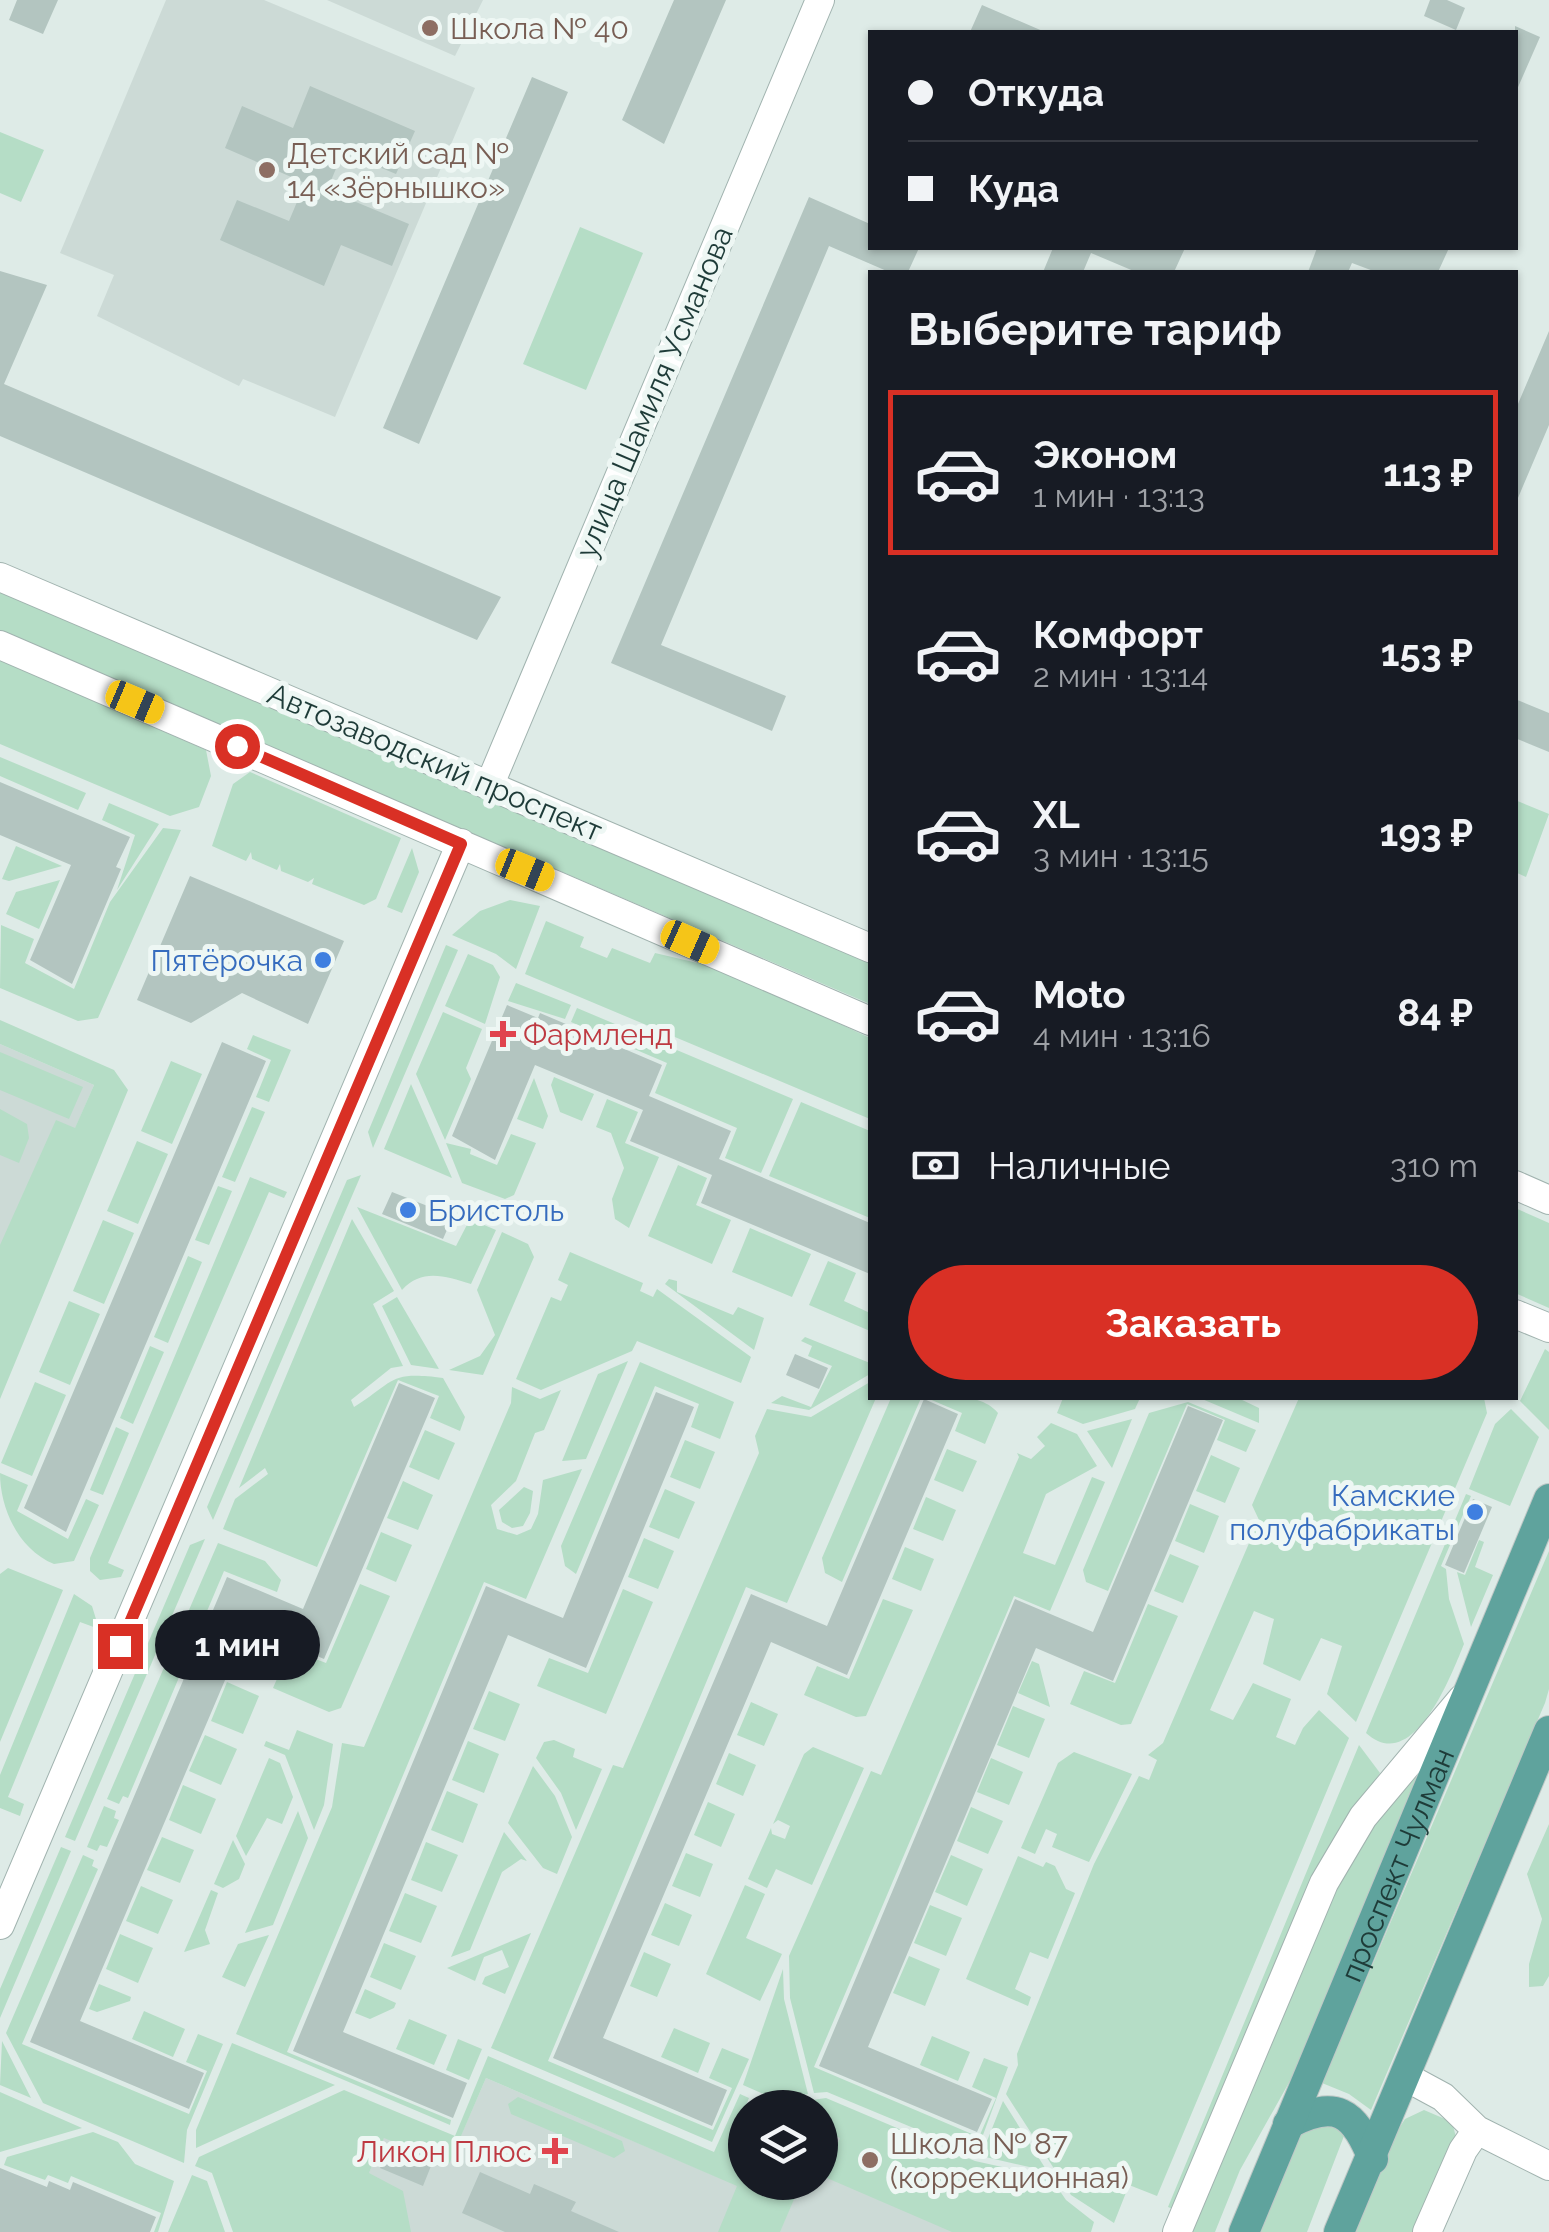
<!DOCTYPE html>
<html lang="ru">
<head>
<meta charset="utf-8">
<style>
  :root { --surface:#171b24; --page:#20242c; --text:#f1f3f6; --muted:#9ea1a6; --line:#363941; --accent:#d93025 }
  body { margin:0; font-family:Raleway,sans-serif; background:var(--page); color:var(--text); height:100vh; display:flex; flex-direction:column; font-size:38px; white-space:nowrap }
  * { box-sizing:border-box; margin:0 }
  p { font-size:32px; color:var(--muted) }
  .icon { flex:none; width:55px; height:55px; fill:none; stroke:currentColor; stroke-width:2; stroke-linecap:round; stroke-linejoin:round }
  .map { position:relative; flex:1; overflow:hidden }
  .details { position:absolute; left:868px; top:270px; width:650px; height:1130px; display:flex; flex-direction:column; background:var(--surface); border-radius:0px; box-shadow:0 2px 8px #0004 }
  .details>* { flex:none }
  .banner { position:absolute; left:868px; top:30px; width:650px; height:220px; border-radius:0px; box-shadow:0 2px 8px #0004; display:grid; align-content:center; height:220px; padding:0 40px; background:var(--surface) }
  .tools { position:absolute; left:728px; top:2090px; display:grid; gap:20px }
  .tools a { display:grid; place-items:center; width:110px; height:110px; border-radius:50%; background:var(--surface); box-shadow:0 2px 8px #0004; font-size:50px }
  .end { position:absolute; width:45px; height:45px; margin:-22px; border:12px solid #d93025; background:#fff; box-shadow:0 0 0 5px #fff }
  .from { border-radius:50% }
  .bubble { position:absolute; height:70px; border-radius:35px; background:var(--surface); box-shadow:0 2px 8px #0004; font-size:32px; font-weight:700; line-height:70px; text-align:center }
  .car { position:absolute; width:30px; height:60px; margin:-30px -15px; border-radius:12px; box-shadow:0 0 8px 2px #0007; background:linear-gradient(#f5c518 24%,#345 0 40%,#f5c518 0 76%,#345 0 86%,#f5c518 0) }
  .banner b { display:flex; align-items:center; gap:35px; height:95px; font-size:38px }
  .banner b+b { border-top:2px solid var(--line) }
  .banner i { width:25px; height:25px; background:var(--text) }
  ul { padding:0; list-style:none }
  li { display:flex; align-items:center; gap:30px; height:165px; margin:0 20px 15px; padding:0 20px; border:5px solid transparent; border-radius:0px }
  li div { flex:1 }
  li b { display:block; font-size:38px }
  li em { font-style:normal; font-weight:700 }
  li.current { border-color:var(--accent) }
  li>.icon { width:90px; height:90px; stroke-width:1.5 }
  h2 { padding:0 40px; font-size:45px; line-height:120px }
  .pay { display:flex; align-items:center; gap:25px; height:110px; padding:0 40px; font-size:38px }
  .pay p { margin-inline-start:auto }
  .action { display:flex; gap:20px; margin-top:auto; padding:20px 40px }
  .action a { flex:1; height:115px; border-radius:60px; background:var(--accent); color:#fff; font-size:40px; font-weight:700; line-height:115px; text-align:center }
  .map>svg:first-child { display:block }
</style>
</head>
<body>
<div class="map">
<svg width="1549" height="2232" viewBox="0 0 1549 2232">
  <rect width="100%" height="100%" fill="#deebe7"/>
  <path fill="#ccdad6" d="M166,0h98l211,88 -140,329 -92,-38 -4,7 -142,-70 17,-41 -54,-22z
    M327,0h156l-28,56z
    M0,1044l94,41 -94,217z
    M486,2078l229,98 30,-68v74h75v-63l263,113h-739l40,-95 65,26z"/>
  <path fill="#b5ddc6" d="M0,132l44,18 -23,52 -21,-9z
    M580,227l63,26 -57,137 -63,-26z
    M0,592l870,367v45l-870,-373z
    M0,660l206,90 5,26 -12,31 -29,9 -170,-72z
    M0,757l86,36 -8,17 -78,-34z
    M250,772l151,66 -25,61 -12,6 -52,-21 2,-6 -6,4 -27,-11 -1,-7 -3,6 -25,-11 -1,-7 -5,9 -34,-15 21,-62z
    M1515,800l34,14 -23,63 -11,-5z
    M109,803l50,21 -42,66 18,-55 -33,-15z
    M163,828l18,2 -83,188 -20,3 -78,-33 1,-63 33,14 -9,24 49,26 36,-87z
    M16,846l46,20 -53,15 -7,-2z
    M412,848l7,24 -17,41 -15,-6z
    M60,880l-21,49 -33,-15 10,-22z
    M510,900l30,6 -24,63 -20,-15 -44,-19 28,-24z
    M546,921l38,16 -4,10 27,11 5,-10 38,15 5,-10 47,11 52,20 116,54v81l-345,-145z
    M446,945l12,5 -85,198 -5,-16z
    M468,954l25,11 7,12 -15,47 -40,-18z
    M516,983l55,22 -6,14 -57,-18z
    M577,1008l216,91 -32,74 -36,-15 12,-30 -82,-35 12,-30 -96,-41z
    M443,1012l39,17 -16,39 5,11 -26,61 -29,-66z
    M0,1020l114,50 14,20 -128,309v-154l56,-125 19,8 19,-43 -94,-41z
    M253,1035l38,15 -22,52 -13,-5 15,-37 -24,-11z
    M0,1052l83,35 -14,32 -69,-29z
    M171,1061l31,13 -30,70 -31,-13z
    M554,1077l40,17 -12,27 -22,-9 -9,-27z
    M534,1078l14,38 -5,13 -26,-10z
    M411,1084l41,94 -68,-29z
    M607,1099l31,13 -13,31 34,14 -30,71 -14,-9 -3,-20 12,-31 -13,-35 -15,-6z
    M801,1102l69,29v87l-101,-42z
    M252,1107l13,5 -30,70 -13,-5z
    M0,1109l27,15 2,14 -10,25 -19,-8z
    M511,1134l25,9 -22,52 -9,4 -43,-16 -16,-40 25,6 -1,5 27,11z
    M137,1141l31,13 -30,70 -31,-13z
    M678,1165l29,13 -11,27 35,15 -19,44 -64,-28z
    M361,1175l-148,345 -6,-13 140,-327z
    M250,1177l37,15 -3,6 -15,-6 -161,371 16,7 -3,7 -21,3 -10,-9v-13z
    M218,1186l14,5 -23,54 -14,-5z
    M357,1207l99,39 14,-27 26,11 -25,54c-26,-8 -49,-16 -69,6z
    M1515,1208l34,15v85l-34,-15z
    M352,1219l42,72 -21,13 30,62 -12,2 -40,32 3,7c42,-26 34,-36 89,-29l22,39 -5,14 -30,-13 9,-22 -41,-16 -81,187 -94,-38 12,-30 33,-25 -3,-6 -26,20z
    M103,1220l31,13 -30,71 -31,-13z
    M750,1228l61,26 -19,43 -60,-25z
    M502,1232l26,12 6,13 -51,118 -34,-5 31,-14 15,-21 -18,-45z
    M570,1252l73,31 -3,8 13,6 4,-8 94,68 -10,26 -104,-42 -5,10 -91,39 -25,-11 35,-82 10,4 7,-16 -10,-5z
    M188,1256l14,6 -34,81 -14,-6z
    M828,1261l28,12 -12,28 26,12v18l-61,-26z
    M669,1279l8,2v11l56,23 5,-8 26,11 -10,32 -89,-66z
    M397,1297l42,72 -28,-4 -29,-59z
    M69,1301l31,13 -30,71 -31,-13z
    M805,1337l65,26v11l-61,36 -38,-7 11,-7 29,11 21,-41 -24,-10 4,-10 -11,-5z
    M150,1346l14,6 -31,72 -13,-6z
    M1545,1349l4,3v78l-29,-29z
    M628,1361l-42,98 -24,2 36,-87z
    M640,1362l94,40 -14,37 -29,-12 8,-23 -44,-18 -79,188 -11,-8 -4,-20z
    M35,1382l31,13 -34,81 -31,-13z
    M870,1382v16h6l-89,205 -41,-16 -198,474 165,69 19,-42 -23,-10 13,-30 27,11 -37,83 -221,-94 122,-283 10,3 17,-39 119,-276 -4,-17 12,-27 44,8z
    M512,1387l28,12 21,-9 -17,40 -9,3 -19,48 -25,24 6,24 20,6 14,-6 7,-15 5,-34 39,-11 -56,130 -42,-17 -197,470 164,68 -1,5 -214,-91 96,-227 10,-64 22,4 147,-344z
    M891,1398h30l-79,184 -17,-9 -3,-15z
    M927,1398c24,-1 54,-5 71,15l-13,31 -30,-13 7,-18z
    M1063,1398h77l-5,11 -52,15 -26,-11z
    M1238,1398l21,10v15l-57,-24z
    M1299,1398h185l3,15 -131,309 -29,-28 15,-48 -21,-8 -21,43 -37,-17 11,-45 -20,-8 -44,99 23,10 20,-37 38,16 -15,38 19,8 8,-17 16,-18 30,28 -192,458 -28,-11 -15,38 -43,-28 -65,-101 12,-29 -1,-11 77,-190 45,-88 10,4 8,-20 -9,-5 15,-12 96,-223 -7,-15z
    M1188,1402l68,28 -10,22 -29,-12 8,-20 -38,-16 -79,187 -22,-9 -3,-12 66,-157z
    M1511,1409l28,28 -29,69 -41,-17 26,-65z
    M1132,1419l-20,49 -25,-37z
    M1051,1423l26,11 20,32 -51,28 -23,59 32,12 37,-88 13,5 -55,129 -36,-15 -200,471 165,70 17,-39 -24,-11 12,-29 24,9 -32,87 -149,-62 -13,1 -24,-95 -1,-42 82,-185 10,4 138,-318 -2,-4 14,6 14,-13 -8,-9z
    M116,1427l13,6 -26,62 -13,-5z
    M425,1430l30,13 -16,37 -30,-13z
    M685,1440l30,12 -15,37 -30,-12z
    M947,1449l30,12 -14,31 -29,-12z
    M1211,1455l29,13 -15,35 -29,-12z
    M0,1473l28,12 -11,26 51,28 18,-40 13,6 -25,56 -20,3c-35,-14 -54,-55 -54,-91z
    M403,1481l30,14 -15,35 -31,-12z
    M524,1487l9,4 -3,22 -7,13 -11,2 -10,-6 -3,-12z
    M665,1489l30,13 -16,37 -30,-12z
    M1466,1494l5,2 -30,70 5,3 3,30 15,45c-13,32 -51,132 -98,89z
    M926,1497l30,13 -13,31 -30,-12z
    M1190,1504l29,12 -15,37 -29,-12z
    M381,1532l31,13 -16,37 -30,-13z
    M644,1538l30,13 -16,38 -30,-12z
    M205,1539l-130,302 -10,-4 125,-292z
    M1479,1540l5,2 -9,25 18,8 -22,52 -14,-55 8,3z
    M218,1543l47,18 16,19 -4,12 -53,-21 -96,227 -5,-2 -4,8 -12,-5z
    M905,1547l29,12 -13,32 -29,-12z
    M1549,1551v138l-4,14 -174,407 -22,-16 -27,-11z
    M1170,1554l29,12 -16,37 -29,-12z
    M8,1568l55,22 -63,152v-168z
    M360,1584l30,12 -49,112 -12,4 -56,-24 17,-39 36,14z
    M623,1589l30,13 -47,112 -69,-28 12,-28 39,15z
    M74,1594l18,12 7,23 -19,-7 -72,175 16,7 -4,12 -20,-8v-33z
    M883,1599l30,11 -47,106 -10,1 -52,-22 13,-29 32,13z
    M1148,1604l30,12 -47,108 -10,1 -51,-21 14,-33 31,12z
    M1032,1661l7,3 11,43 -32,-14z
    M227,1682l32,14 -16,38 -32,-13z
    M489,1691l31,13 -15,37 -32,-12z
    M751,1702l27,12 -14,32 -27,-11z
    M1013,1706l32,13 -16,39 -32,-13z
    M297,1730l36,14 -9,61 -10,25 -29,-75 -21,-9 2,-5 23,9z
    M205,1735l32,14 -16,36 -32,-14z
    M554,1740l21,9 -2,8 29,12 -26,61 -15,-37 -25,-35 8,-16z
    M468,1741l31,13 -15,39 -32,-13z
    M1359,1745l21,28 -55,83 -152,353 -5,-2z
    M813,1747l51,21 -52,117 -36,-16 -9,19 -19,-9 23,-51 1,6 13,5 5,-13 -12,-6 -5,4 31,-70z
    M1074,1752l58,22 -43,88 -37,-15 5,-13 -11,-5 -11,25 -14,-6 37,-85z
    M729,1753l27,12 -13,31 -27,-12z
    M269,1758l11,5 13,34 -11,27 -15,-6 -21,38 -10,-20z
    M991,1758l32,14 -14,33 -32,-13z
    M533,1766l22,30 17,41 -15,37 -14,-6 -35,-45z
    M1422,1766l-126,304 -56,100 -25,62h-25l137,-330 38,-65z
    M183,1785l33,14 -15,35 -32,-14z
    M447,1791l31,13 -15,39 -32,-13z
    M708,1802l27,12 -14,33 -27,-12z
    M104,1806l12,5 -2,7 5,2 -12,27 -7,-2 -3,6 -10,-4z
    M971,1807l32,14 -15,33 -31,-13z
    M298,1811l10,27 -35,87 -28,8z
    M1549,1824v152l-6,10 -14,1v-23l13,-45 -15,-45z
    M504,1832l23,29 -6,-2 -19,13 -32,78 -19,7z
    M162,1837l32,13 -14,33 -33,-13z
    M233,1840l12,24 -6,15 -16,9 -9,-4z
    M426,1842l32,13 -16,37 -31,-12z
    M61,1847l10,4 -71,167v-29z
    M686,1853l27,11 -13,33 -28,-11z
    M83,1855l11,5 -2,6 6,3 -76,175 167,70 18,-43 -21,-9 12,-28 25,10 -36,86 -3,33 -141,-60 -37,-70z
    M951,1855l32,14 -16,37 -32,-14z
    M1018,1856l25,11 3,-5 9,4 11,23 9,4 -27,66 -18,-7 -15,37 16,8 -3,9 -62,-27z
    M745,1885l20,9 -19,44 36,16 -22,47 -54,-27z
    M141,1886l32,14 -15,34 -32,-13z
    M211,1890l7,3 -13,37 5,14 -26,8z
    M405,1893l32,13 -16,37 -32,-12z
    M665,1903l27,12 -13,31 -28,-11z
    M930,1905l32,13 -16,38 -32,-13z
    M531,1933l-26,61 -23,-10 3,-7 24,-10 -7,-17 -18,7 -9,24 -28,-13z
    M120,1934l33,14 -15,35 -32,-14z
    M269,1935l-24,52 -23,-10 16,-33z
    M384,1943l32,13 -15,34 -31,-13z
    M644,1952l27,12 -14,33 -27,-11z
    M909,1956l31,13 -15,37 -32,-13z
    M783,1969l1,30 24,95 -20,4 -4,5 -41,-18z
    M99,1984l32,13 -1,4 -33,11 -8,-3z
    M365,1989l31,14 -2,5 -24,11 -15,-6z
    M144,2011l41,18 -12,28 -41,-18z
    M409,2019l38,16 -13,30 -38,-16z
    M674,2028l36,15 -12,30 -37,-16z
    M932,2036l38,16 -12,29 -38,-16z
    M458,2039l24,10 -13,31 -23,-10z
    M2,2041l29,57 -31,-13z
    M232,2043l103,42 -139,63v-18z
    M488,2056l226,96 26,-58 9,4 -19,45 15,7v32l56,1 -21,49h-62l19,-46 -251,-108 -37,86 -65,-26 -15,35 34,18 8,41h-178l-21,-59 -17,-7 4,-9 145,-67 111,46z
    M0,2092l82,36 -82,24z
    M518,2097l104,44 3,10 -11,7 -103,-44 -3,-10z
    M826,2098l149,63 76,17 15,22 28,22 -3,10h-139l-132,-57 1,-15 8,3 11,-25 -20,-9v-21l-31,-1 2,-4z
    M1003,2101l44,70 -66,-15z
    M1424,2110l28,12 5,19 -40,91h-62l43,-102 7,-11z
    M1313,2120l26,7 5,9 -37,96h-48l44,-105z
    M93,2132l25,10 17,22 39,17 -16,51h-4l7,-19 -90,-37 -3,7 -20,-8 -3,5 -41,-15 3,-8z
    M192,2175l15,6 18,51h-57z"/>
  <path fill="#b3c5c0" d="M17,0h41l-15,34 -34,-14z
    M674,0h52l-62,144 -42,-24z
    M1430,0h17l18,8 -9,22 -32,-14z
    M982,5l63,27h-75z
    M1515,26l25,11 -25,57z
    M532,77l36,15 -149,352 -36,-16z
    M310,86l105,45 -19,43 -53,-22 -16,38 82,34 -17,42 -51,-21 -17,41 -104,-46 17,-40 52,21 16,-38 -80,-35 17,-42 51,22z
    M809,197l61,27v24h49l-11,24h-19l-60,-26 -168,399 125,51 -14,35 -161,-68z
    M1053,248h132l-11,24h-38l-45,-19 -8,19h-40z
    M1317,248h132l-11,24h-62l-24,-9 -4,9h-40z
    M0,271l47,14 -43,99 497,213 -24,43 -477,-204z
    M1549,331v94l-34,80v-94z
    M1515,699l34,14v39l-34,-14z
    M0,782l130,55 -14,30 5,2 -49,115 -42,-24 41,-95 -71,-30z
    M190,876l154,65 -36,83 -66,-31 -51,30 -54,-23z
    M507,1005l31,13 2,-5 122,52 -13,31 82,35 -12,28 151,64v51l-169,-71 11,-28 -82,-34 13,-31 -108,-45 -40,95 -43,-24z
    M222,1042l44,19 -200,471 -42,-24z
    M392,1192l61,24 -10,23 -61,-25z
    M795,1354l33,14 -9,21 -33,-14z
    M399,1383l36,15 -111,261 -76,-33 -168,395 124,52 -15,36 -159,-67 197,-465 76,32z
    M656,1392l38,15 -108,261 -78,-33 -165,397 124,51 -14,35 -160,-67 193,-465 77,32z
    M924,1399l34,15 -111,261 -76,-33 -168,396 124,52 -15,36 -159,-68 198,-464 76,32z
    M1188,1406l35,14 -110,261 -77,-33 -168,399 124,52 -15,33 -158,-66 196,-467 78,33z
    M1473,1499l19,8 -28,66 -19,-8z
    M390,2143l43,18 -10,25 -43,-18z
    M0,2168l47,19 2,-6 21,9 3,-8 83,35 -6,15h-150z
    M480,2172l50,22 4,-10 42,18 -5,9 48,21h-114l-43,-19z"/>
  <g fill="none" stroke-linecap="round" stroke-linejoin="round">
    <g stroke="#a1b3af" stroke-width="30">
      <path id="minor" d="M0,577l870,371
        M0,645l870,376
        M490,784l330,-784
        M1515,1185l34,15
        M1515,1314l34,14
        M0,1925l461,-1082
        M1406,2077l37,20 34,33 72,36
        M1177,2232l147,-349 39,-66 99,-118
        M1427,2232l36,-82 14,-20"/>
    </g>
    <g stroke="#c0c8c7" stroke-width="32">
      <g id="major">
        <path d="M1288,2124c48,-25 66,-13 85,35"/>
        <path id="s1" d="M1244,2232l305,-733"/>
        <path d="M1339,2232l210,-501"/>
      </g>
    </g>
    <use href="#minor" stroke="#fff" stroke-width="28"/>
    <use href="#major" stroke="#5fa39d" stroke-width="30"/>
  </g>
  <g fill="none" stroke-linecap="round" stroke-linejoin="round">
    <path stroke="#d93025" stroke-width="12" d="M120,1646l341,-802 -224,-98"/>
  </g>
  <g fill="#8d6e63" stroke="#eef7f4" stroke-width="4">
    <circle cx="430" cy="28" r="10"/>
    <circle cx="267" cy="170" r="10"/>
    <circle cx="870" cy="2160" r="10"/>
  </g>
  <g fill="#3f7fe0" stroke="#eef7f4" stroke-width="4">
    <circle cx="323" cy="960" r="10"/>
    <circle cx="408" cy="1210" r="10"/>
    <circle cx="1475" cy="1512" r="10"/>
  </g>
  <g fill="#e0444e" stroke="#eef7f4" stroke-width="4">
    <path d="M498 1019h10v10h10v10h-10v10h-10v-10h-10v-10h10z"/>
    <path d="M550 2136h10v10h10v10h-10v10h-10v-10h-10v-10h10z"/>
  </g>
  <g text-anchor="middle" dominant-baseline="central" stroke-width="10" stroke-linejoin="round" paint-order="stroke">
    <g font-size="30" fill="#785e54" stroke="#eef7f4" text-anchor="start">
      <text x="450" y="28">Школа № 40</text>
      <text x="287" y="153">Детский сад №<tspan x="287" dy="34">14 «Зёрнышко»</tspan></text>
      <text x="890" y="2143">Школа № 87<tspan x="890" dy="34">(коррекционная)</tspan></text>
    </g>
    <g font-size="30" fill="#1e3b38" stroke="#eef7f4">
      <text transform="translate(654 392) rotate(-67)">улица Шамиля Усманова</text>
      <text transform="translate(435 762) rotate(23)">Автозаводский проспект</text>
      <text stroke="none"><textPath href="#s1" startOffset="398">проспект Чулман</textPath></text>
    </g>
    <g font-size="30" fill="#366cbe" stroke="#eef7f4" text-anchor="end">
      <text x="303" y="960">Пятёрочка</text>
      <text x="428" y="1210" text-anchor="start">Бристоль</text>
      <text x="1455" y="1495">Камские<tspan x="1455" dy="34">полуфабрикаты</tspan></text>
    </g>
    <g font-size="30" fill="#be3a42" stroke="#eef7f4" text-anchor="start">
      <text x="523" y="1034">Фармленд</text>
      <text x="532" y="2151" text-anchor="end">Ликон Плюс</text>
    </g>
  </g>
</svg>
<div class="tools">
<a><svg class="icon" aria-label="layers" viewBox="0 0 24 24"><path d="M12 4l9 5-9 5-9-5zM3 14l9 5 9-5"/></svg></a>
</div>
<i class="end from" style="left:237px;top:746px"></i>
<i class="end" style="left:120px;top:1646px"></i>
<div class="bubble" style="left:155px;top:1610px;width:165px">1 мин</div>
<i class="car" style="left:135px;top:702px;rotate:113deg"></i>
<i class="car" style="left:525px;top:870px;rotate:112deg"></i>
<i class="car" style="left:690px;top:942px;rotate:114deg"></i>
<div class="banner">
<b><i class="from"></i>Откуда</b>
<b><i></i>Куда</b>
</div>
<section class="details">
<h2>Выберите тариф</h2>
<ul>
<li class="current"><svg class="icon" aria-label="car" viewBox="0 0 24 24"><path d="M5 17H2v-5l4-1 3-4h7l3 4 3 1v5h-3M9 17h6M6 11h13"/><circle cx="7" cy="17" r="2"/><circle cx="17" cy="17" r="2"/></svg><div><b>Эконом</b><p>1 мин · 13:13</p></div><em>113 ₽</em></li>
<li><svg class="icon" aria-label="car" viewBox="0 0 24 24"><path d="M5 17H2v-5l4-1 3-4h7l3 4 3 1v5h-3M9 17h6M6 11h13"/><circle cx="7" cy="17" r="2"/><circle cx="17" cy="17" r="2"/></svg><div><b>Комфорт</b><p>2 мин · 13:14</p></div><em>153 ₽</em></li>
<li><svg class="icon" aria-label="car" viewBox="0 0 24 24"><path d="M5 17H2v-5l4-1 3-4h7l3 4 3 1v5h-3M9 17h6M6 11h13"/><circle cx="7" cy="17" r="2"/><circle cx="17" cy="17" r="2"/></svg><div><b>XL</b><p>3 мин · 13:15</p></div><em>193 ₽</em></li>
<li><svg class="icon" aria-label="car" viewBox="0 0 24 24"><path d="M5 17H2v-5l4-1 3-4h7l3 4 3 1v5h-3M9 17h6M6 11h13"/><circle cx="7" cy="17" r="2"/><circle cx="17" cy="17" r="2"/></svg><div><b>Moto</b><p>4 мин · 13:16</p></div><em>84 ₽</em></li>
</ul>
<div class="pay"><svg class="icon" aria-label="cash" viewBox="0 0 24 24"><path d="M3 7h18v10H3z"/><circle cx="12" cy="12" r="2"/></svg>Наличные<p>310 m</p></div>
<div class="action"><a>Заказать</a></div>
</section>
</div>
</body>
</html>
